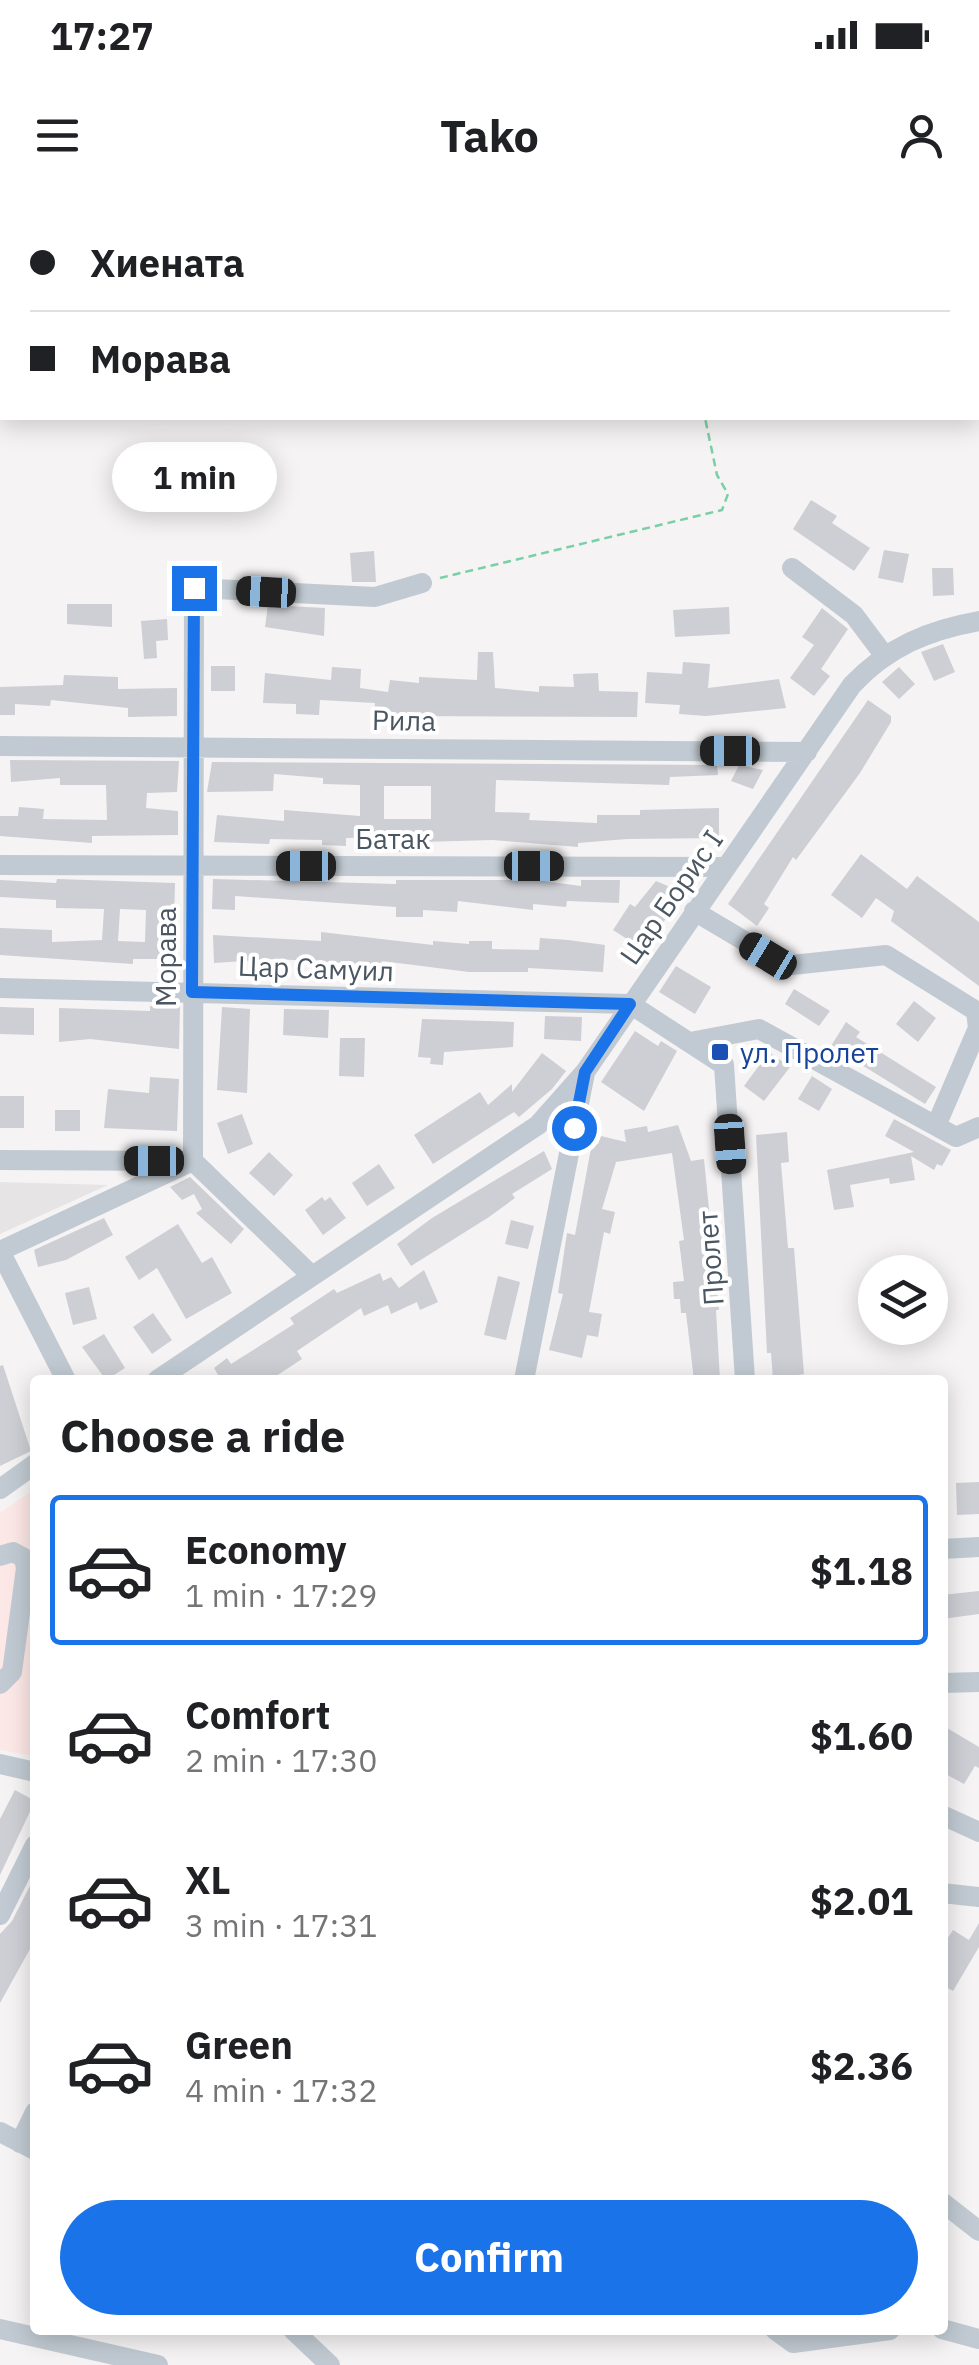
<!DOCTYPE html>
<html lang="en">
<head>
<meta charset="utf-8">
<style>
  :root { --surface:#fff; --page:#f2f2f2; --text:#202124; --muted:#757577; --line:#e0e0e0; --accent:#1a73e8 }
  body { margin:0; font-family:"IBM Plex Sans",sans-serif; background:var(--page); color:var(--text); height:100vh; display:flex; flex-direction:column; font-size:38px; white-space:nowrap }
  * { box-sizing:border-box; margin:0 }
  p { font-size:32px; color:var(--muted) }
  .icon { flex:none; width:55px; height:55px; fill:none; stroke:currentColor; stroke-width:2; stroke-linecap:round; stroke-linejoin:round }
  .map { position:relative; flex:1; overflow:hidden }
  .side { position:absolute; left:30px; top:1175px; width:918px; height:960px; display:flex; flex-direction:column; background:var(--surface); border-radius:10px; box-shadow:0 5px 25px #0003 }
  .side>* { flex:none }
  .banner { position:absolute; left:0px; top:0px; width:980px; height:220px; box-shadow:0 5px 25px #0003; display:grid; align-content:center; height:220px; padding:0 30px; background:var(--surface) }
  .buttons { position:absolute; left:858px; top:1055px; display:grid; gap:20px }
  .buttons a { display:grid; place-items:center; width:90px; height:90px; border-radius:50%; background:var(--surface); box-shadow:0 5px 25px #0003; font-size:50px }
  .end { position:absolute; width:45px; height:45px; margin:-22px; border:12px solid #1a73e8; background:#fff; box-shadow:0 0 0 5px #fff }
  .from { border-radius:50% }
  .bubble { position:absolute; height:70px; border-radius:35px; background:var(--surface); box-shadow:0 5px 25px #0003; font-size:32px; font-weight:700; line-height:70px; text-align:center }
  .car { position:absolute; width:30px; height:60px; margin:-30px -15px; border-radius:12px; box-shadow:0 0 8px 2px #0007; background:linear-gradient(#222 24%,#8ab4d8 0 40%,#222 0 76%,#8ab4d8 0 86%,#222 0) }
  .banner b { display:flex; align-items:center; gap:35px; height:95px; font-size:38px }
  .banner b+b { border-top:2px solid var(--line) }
  .banner i { width:25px; height:25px; background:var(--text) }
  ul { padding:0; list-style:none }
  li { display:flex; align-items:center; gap:30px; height:150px; margin:0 20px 15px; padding:0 10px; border:5px solid transparent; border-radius:10px }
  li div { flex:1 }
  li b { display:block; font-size:38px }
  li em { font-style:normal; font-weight:700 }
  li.selected { border-color:var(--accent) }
  li>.icon { width:90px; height:90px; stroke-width:1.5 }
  h2 { padding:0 30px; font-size:45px; line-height:120px }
  .primary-button { display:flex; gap:20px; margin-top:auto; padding:20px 30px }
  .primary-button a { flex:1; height:115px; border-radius:60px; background:var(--accent); color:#fff; font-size:40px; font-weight:700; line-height:115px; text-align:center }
  .status { display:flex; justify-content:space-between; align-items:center; height:70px; padding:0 50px; background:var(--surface); direction:ltr }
  .status svg { height:28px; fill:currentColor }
  header { display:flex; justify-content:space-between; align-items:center; height:130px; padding:0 30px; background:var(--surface); font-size:45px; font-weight:700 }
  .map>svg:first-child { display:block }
</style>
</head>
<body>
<div class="status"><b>17:27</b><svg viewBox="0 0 49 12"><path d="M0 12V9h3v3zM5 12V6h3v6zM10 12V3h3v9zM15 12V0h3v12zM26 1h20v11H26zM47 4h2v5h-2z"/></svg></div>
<header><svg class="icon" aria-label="menu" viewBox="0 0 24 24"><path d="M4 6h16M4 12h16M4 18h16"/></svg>Tako<svg class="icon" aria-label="person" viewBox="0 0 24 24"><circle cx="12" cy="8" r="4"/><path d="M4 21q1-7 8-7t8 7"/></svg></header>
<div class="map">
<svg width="979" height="2165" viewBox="0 0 979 2165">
  <rect width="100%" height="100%" fill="#f5f3f3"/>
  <path fill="#e6e4e5" d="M0,982l108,3 -108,49z"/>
  <path fill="#fce8e6" d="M35,1289v267l-35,-6v-237z"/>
  <path fill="#cdcfd5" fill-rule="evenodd" d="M811,300l26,16 -5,7 38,25 -16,23 -61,-42z
    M884,350l25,4 -6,29 -25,-5z
    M374,351l2,31h-24l-2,-29z
    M932,368h21l1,27 -21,1z
    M67,404h45v23l-45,-3z
    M268,405l57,3 -1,28 -59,-9z
    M729,407l1,27 -55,3 -2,-27z
    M822,408l26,21 -27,40 9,7 -16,20 -24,-18 24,-33 -12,-8z
    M167,419l1,21 -12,1 1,17 -13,1 -3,-38z
    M943,444l12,28 -21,9 -13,-29z
    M478,452h15l2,36 44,4v-6l35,1 -1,-13 25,-1 1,18 39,1 -1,25 -233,-1 -30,-4 1,-9 -55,-3 -1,15 -23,-1v-10l-33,-1 2,-30 66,7 1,-13 29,2 -1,19 28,4 2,-12 29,3v-6l58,3z
    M683,462l27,2 -2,24 71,-9 7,29 -80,8 -27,-2 1,-9 -35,-2 2,-31 35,2z
    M211,466h24v25h-24z
    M899,467l16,17 -16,15 -17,-17z
    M64,475l54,2v12l59,-1v28l-49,1v-9l-77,-8 -1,6 -35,-2v11h-15v-28l63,-2z
    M868,500l23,16v6l-31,51 -64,87 -3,-3 -29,47 5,4 -12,18 -29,-22z
    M10,560l169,1 -2,31 -30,1 -1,15 32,3v24l-86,1v7l-92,-7v-20h18l1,-9 25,2 -1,10 64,1 -1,-35h-46v-7l-49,4z
    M212,562l505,3 1,10 -48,2 -1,8 -173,-5 -1,32 35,1 -1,7 68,3v-8h43v-5l79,-2v30l-92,1 -49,4v4l-85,-7 -74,2 -12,1v9h-15v-15l-46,1v8l-24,-1v-5l-52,-1 -1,5 -55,-2 3,-27 67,6v-11l76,6v-31l-37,-1v-6l-49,-4 -1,17 -66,1zM384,586h47v33h-47z
    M739,565l24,5 -10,19 -22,-8z
    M861,654l46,35 10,-13 62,46v64l-88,-65 3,-10 -18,-13 -14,20 -31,-23z
    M57,679l118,4 -2,76h-40v5l-133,-9v-27l52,2v12l50,-2 2,-31 -48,-1v-8l-56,-3v-17l56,3zM120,709l26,1 -1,32 -27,-1z
    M213,679l183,5v-4h139l46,6v-6h39l-1,23 -52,-2 -1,6 -33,-3v6l-75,-9 -1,11 -34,-2v7h-27v-10l-161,-11v14l-23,-1z
    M656,681l14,6 5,-6h17l-48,69 -31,-20 17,-26 5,3z
    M321,732l112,13v-4l36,3v-3h23v8l47,1 1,-12 28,2 37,5 -2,27 -75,-4v4h-59l-87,-11 -1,4 -106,-6 -61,4 -1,-28 108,6z
    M676,766l35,21 -16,27 -36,-22z
    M794,789l36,22 -11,15 -34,-22z
    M914,801l22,17 -18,24 -22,-18z
    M150,806h30l-1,43 -89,-10 -31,3v-34l91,3z
    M0,807l34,1v27l-34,-1z
    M222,807l28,2 -3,84 -30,-3z
    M284,809l45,1 -1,28 -45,-3z
    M545,816l37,1 -1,24 -37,-2z
    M422,819l92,3 -1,25 -69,5 -1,13 -13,-1 1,-6 -13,-1z
    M846,822l14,10 -4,5 80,50 -11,17 -94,-58z
    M635,831l23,15 3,-5 16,10 -33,60 -43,-29z
    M340,838h25l-1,39 -25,-1z
    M769,852l21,15 -26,34 -20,-15z
    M542,853l24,18 -14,18 -33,28 -5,-5 -81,52 -19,-29 66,-43 8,13 24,-21v8z
    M812,876l20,13 -13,22 -21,-12z
    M150,877l29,2 -2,52 -73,-3 4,-39 41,4z
    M0,896h24v32h-24z
    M55,910h25v21h-25z
    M242,914l11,30 -25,10 -11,-31z
    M894,919l57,31 -9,16 -5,-2 -3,6 -23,-14 4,24 -25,4 -1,-6 -39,7 4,22 -20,3 -7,-40 87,-18 -29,-16z
    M678,925l13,36 13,-2 15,151h-3l4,70h-26l-8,-67h-5l-1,-14h-6l-1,-17 11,-1 -5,-40 5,-1 -12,-87 -56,9 -14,47 13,3 -5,22 -6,-2 -15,80 13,2 -4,23 -11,-2 -5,23 -33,-8 14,-56 -5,-1 9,-60 8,2 17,-92 6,1 3,-8 25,6 -2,-12 23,-4 1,6z
    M787,932l2,30 -8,1 7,85h6l10,126 -6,1v5h-25l-2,-27h-4l-11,-218z
    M544,951l8,18 -40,25 3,4 -26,19 -78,49 -14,-22 35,-26z
    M269,952l24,23 -19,21 -25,-23z
    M379,964l16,24 -28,18 -15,-23z
    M190,977l54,52 -13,15 -35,-31 6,-4 -8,-15 -12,6 -12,-13z
    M322,997l3,4 5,-4 16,21 -23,17 -18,-25z
    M104,1018l9,17 -47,25 -28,7 -4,-17z
    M511,1020l23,6 -6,23 -23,-5z
    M178,1024l24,39 10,-6 20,36 -46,26 -29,-51 -18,12 -14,-23z
    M424,1070l14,32 -18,8 -3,-8 -26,12 -3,-9 -24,11 -3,-8 -64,43 5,8 -32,21h-49l-7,-12 13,-10 4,6 63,-40 -4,-6 44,-29 3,4 43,-20 3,8 8,-4 8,11z
    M498,1076l22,6 -14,58 -22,-5z
    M89,1087l8,32 -24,6 -8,-32z
    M153,1113l19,27 -20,14 -19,-27z
    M104,1134l21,34 -19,12 -24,-33z
    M3,1165l28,86 -31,15v-100z
    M979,1282v32l-22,1 -1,-32z
    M979,1391v23l-37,5v-24z
    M942,1525l37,22v21l-4,-2 -11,18 -22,-12z
    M15,1590l20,11 -35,74v-56z
    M35,1676v64l-35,63v-69l12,-13z
    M979,1723v24l-26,44 -11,-6v-38l11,-17 16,10z"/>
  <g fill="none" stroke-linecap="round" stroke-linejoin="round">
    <path stroke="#7ad0a6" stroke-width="2.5" stroke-dasharray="8 5" stroke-linecap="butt" d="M660,0v2
      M440,378l282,-68 6,-16 -11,-19 -12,-57"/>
    <path stroke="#c1cad2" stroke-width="20" d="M792,368l62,47 30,40
      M0,546l807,6
      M0,665l725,2
      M694,711l74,44 24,10 94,-10 90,56 2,17 -42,98
      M0,788l630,16 94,61 21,315
      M690,842l69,-13 197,108 23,-10
      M0,960l186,1
      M0,1051l193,-90
      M0,1051l66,129
      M312,1076l-119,-115 1,-573 181,9 47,-14
      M157,1180l381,-255 47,-53 267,-387c36,-38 76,-55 127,-64
      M524,1180l61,-307
      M0,1289l35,-25
      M942,1349l37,-2
      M0,1356l13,-4 11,6 2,10 -14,104 -12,12
      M942,1483l37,-1
      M0,1564l35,8
      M942,1615l37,17
      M942,1693l37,4
      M0,1715l35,-70
      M0,1932l35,18
      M20,1943l15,-31
      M942,2002l37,29
      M0,2129l158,36
      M942,2129l37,10
      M293,2130l37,35
      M775,2130l18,13 97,-13"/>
  </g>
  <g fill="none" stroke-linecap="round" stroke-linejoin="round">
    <path stroke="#1a73e8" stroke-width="12" d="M194,388l-2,404 438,12 -45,68 -11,56"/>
  </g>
  <rect fill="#1a4fb4" stroke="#fff" stroke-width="4" x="710" y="842" width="20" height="20" rx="5"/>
  <g text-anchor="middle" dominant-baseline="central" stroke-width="8" stroke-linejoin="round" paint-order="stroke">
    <g font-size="28" fill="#4a5661" stroke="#fff">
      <text transform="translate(404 520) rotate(1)">Рила</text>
      <text x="393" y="638">Батак</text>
      <text transform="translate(671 697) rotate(-55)">Цар Борис I</text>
      <text transform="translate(165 757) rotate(-90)">Морава</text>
      <text transform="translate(316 768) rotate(2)">Цар Самуил</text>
      <text transform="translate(710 1058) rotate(-94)">Пролет</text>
    </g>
    <g font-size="28" fill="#164399" stroke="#fff" text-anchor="start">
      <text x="740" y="852">ул. Пролет</text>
    </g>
  </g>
</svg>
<div class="buttons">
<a><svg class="icon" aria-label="layers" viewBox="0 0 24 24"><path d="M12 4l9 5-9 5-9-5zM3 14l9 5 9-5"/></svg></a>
</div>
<i class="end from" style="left:574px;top:928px"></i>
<i class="end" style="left:194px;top:388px"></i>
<div class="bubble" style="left:112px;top:242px;width:165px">1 min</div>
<i class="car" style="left:266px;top:392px;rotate:273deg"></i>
<i class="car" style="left:730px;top:551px;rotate:270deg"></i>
<i class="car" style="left:306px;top:666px;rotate:270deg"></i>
<i class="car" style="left:534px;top:666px;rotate:90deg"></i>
<i class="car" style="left:768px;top:756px;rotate:301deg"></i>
<i class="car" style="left:730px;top:944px;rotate:176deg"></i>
<i class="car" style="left:154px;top:961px;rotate:270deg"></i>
<div class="banner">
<b><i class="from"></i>Хиената</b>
<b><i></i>Морава</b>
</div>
<section class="side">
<h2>Choose a ride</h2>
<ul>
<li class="selected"><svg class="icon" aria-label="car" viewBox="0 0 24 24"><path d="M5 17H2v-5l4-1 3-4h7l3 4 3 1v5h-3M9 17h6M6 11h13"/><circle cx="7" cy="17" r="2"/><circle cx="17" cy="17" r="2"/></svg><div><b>Economy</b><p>1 min · 17:29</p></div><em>$1.18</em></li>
<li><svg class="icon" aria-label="car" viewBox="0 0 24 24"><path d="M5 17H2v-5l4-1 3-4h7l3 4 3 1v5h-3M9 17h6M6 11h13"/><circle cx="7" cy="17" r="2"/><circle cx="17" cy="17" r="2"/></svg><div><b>Comfort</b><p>2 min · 17:30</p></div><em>$1.60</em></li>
<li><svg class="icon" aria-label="car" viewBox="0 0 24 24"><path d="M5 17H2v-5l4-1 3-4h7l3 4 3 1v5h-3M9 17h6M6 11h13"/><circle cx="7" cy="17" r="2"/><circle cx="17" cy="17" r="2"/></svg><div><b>XL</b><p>3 min · 17:31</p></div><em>$2.01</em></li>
<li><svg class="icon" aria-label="car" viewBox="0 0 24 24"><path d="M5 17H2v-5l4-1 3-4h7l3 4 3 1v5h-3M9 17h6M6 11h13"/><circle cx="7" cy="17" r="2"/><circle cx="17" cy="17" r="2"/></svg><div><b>Green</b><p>4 min · 17:32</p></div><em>$2.36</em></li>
</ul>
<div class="primary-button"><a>Confirm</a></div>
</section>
</div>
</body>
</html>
